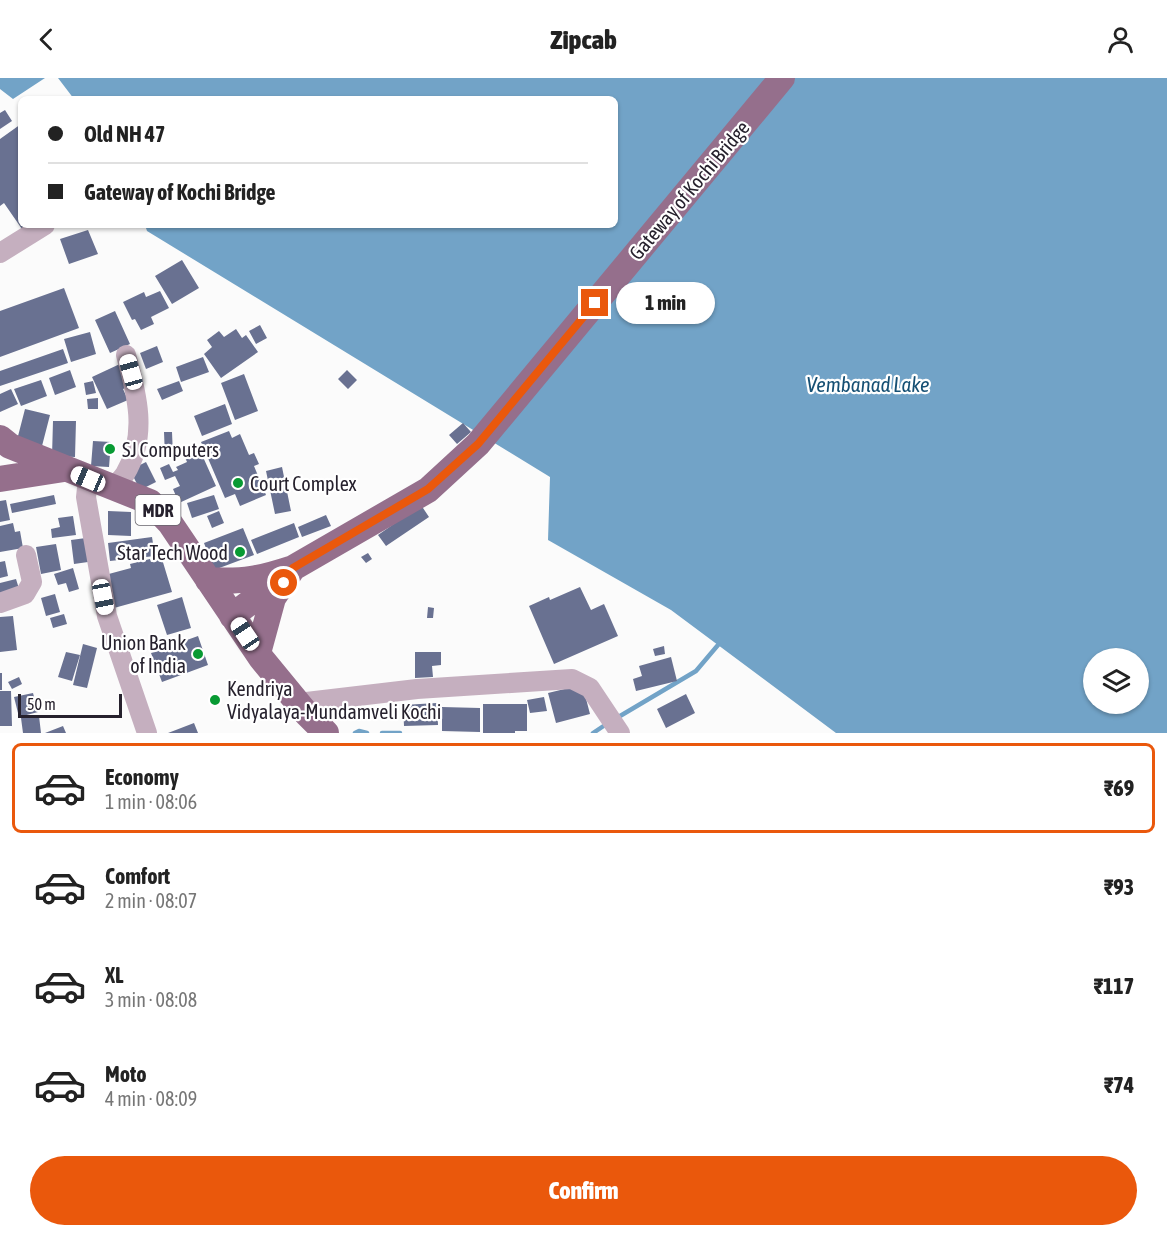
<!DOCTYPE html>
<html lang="en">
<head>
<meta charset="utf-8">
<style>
  :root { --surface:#fff; --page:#f6f6f6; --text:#222; --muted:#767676; --line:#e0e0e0; --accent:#ea580c }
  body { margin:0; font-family:"Asap Condensed",sans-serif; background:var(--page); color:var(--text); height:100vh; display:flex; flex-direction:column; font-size:22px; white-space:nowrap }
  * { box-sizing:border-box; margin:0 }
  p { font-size:20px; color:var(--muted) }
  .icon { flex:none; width:33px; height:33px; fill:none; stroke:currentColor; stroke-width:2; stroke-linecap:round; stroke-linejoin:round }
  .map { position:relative; height:655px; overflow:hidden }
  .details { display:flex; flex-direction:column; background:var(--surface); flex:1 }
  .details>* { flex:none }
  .guide { position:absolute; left:18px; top:18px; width:600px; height:132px; border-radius:9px; box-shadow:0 2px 4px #0004; display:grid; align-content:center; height:132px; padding:0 30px; background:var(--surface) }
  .buttons { position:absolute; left:1083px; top:570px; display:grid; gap:12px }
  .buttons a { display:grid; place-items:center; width:66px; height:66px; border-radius:50%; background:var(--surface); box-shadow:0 2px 4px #0004; font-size:30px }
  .scale { position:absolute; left:18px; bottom:15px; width:104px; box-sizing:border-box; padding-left:6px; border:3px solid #26212d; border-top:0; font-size:16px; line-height:21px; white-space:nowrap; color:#26212d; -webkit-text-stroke:4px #fff; paint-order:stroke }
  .end { position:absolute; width:27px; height:27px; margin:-14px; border:8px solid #ea580c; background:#fff; box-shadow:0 0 0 3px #fff }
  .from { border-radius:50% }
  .bubble { position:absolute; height:42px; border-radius:21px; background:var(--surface); box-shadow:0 2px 4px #0004; font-size:20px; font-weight:800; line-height:42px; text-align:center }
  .car { position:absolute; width:18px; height:36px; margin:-18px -9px; border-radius:8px; box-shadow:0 0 4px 2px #0007; background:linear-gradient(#fff 24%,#345 0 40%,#fff 0 76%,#345 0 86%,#fff 0) }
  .guide b { display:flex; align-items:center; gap:21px; height:57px; font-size:22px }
  .guide b+b { border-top:2px solid var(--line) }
  .guide i { width:15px; height:15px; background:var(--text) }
  ul { padding:10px 0 0; list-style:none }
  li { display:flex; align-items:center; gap:18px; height:90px; margin:0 12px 9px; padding:0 18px; border:3px solid transparent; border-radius:9px }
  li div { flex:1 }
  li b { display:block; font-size:22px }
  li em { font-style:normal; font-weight:800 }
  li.on { border-color:var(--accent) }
  li>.icon { width:54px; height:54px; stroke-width:1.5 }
  .cta { display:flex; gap:12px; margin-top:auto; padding:12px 30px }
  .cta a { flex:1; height:69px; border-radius:36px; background:var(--accent); color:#fff; font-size:24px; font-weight:800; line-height:69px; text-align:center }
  header { display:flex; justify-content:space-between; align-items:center; height:78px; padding:0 30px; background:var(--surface); font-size:27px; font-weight:800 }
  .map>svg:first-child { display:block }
</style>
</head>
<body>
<header><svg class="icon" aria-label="back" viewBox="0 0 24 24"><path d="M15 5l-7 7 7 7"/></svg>Zipcab<svg class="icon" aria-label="person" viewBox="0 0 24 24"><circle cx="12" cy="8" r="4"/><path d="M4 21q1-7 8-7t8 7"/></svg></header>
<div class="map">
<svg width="1167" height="655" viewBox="0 0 1167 655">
  <rect width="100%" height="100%" fill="#fbfbfb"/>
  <path fill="#72a3c7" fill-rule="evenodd" d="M0,0h45l-32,21 -13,-10z
    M58,0h1109v655h-331l-165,-123 -123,-70 2,-63 -403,-246 -2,-6h470v-126h-541zM1094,580h44v46h-44z"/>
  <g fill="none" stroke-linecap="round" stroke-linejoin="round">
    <path stroke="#72a3c7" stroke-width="4.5" d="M615,641l81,-48 22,-26
      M355,655l4,-2 8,2
      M382,655h18
      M593,655l15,-10"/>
  </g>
  <path fill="#697191" d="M5,32l7,11 -12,8v-16z
    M21,46v101h12l-9,7 -20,-29 -4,3v-67z
    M88,152l10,24 -29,10 -9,-25z
    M182,182l17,28 -27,16 -17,-28z
    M64,210l15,40 -79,29v-46z
    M160,213l9,17 -18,9 3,7 -13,6 -6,-11 -3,1 -9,-18 21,-10 2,5z
    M115,233l15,33 -20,9 -15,-33z
    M260,247l7,13 -11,6 -7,-13z
    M236,251l6,9 4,-3 12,17 -37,26 -17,-24 8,-7 -5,-7 12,-9 5,6z
    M90,254l6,22 -25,8 -7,-23z
    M157,268l6,16 -17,7 -6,-16z
    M63,271l5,14 -68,23v-15z
    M203,279l6,15 -28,10 -5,-15z
    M122,285l10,22 -9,4 5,11 -21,9 -15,-32z
    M70,292l6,17 -21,8 -6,-17z
    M347,292l10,10 -9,9 -10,-10z
    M244,296l14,37 -23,9 -14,-37z
    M41,302l6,16 -26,10 -7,-17z
    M93,303l3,12 -10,2 -2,-12z
    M179,303l4,10 -21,9 -5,-11z
    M11,311l7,15 -18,8v-18z
    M98,320v11h-10l-1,-10z
    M225,326l7,20 -30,12 -8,-20z
    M25,331l25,6 -8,31 -25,-6z
    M53,343h23l-1,36 -23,-1z
    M463,345l8,9 -14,12 -8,-9z
    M229,353l3,7 8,-4 9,21 5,-2 5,11 -5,2 12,29 -26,11 -5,-12 -10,4 -24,-56z
    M164,354h8l1,24 -8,1z
    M93,363l18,1 -2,25 -18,-1z
    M199,370l17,38 -37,17 -6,-14 7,-3 -5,-10 -10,4 -5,-12 9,-4 4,8 5,-2 -2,-3 11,-5 -3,-7z
    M146,384l10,20 -16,8 -10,-20z
    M282,389l9,44 -16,3 -9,-43z
    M54,417l2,9 -44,9 -2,-9z
    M214,417l5,14 -27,9 -5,-15z
    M6,422l4,20 -10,2v-21z
    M421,427l8,12 -43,29 -8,-11z
    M108,433l23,1v24l-23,-1z
    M219,433l5,12 -12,5 -5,-12z
    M326,437l5,11 -29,11 -4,-10z
    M73,438l3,19 -24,3 -1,-9 9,-2 -2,-9z
    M13,445l2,9 5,-1 3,17 -23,4v-26z
    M294,445l5,14 -42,17 -6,-14z
    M243,450l11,27 -40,15 -10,-27z
    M152,459l3,19 -45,5 -2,-18z
    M86,460l2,24 -14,2 -3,-24z
    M56,466l5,26 -20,4 -5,-27z
    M368,475l4,6 -6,4 -5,-6z
    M150,481l1,3 11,-3 10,33 -58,16 -9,-33 26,-7 -1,-4z
    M5,483l3,15 -8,2v-16z
    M73,490l6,21 -10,3 -3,-9 -8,2 -4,-11z
    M16,501l4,13 -20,5v-14z
    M580,509l11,23 13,-6 14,32 -64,28 -25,-58 20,-9 1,3z
    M55,516l5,18 -14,4 -5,-18z
    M182,519l9,31 -24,7 -10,-30z
    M428,529l6,1 -1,10h-6z
    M64,536l3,10 -14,4 -3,-10z
    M13,538l4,34 -17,2v-35z
    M198,558l10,29 -46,17 -11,-29z
    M83,566l14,4 -10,40 -14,-3z
    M664,568l1,8 -10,2 -2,-7z
    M66,574l14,3 -8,26 -14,-4z
    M415,574h26v13l-9,1 1,11 -18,1z
    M671,579l6,24 -41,10 -3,-12 9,-3 -3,-10z
    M0,595h2v17h-2z
    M19,599l3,7 -10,5 -4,-7z
    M577,608l7,5 6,23 -34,9 -8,-30z
    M0,613h11l1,35h-12z
    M33,615l5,19 -19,5 -5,-20z
    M686,616l9,19 -29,15 -9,-19z
    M544,619l3,14 -17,2 -3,-13z
    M437,625l1,22 -34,1 -1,-21z
    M483,626h44v27h-12v2h-32z
    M442,629l38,1v24l-38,-1z
    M39,638l2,17h-18l-2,-15z
    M194,645l4,10h-30z
    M63,648l3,7h-21z"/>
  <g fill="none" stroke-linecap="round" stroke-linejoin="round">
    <path stroke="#c5afbf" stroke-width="20" d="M0,175l45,-28
      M88,401l-2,18 21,119 40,117
      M113,410c3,-5 9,-9 12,-14 23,-38 12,-80 1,-119
      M0,525l25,-9 7,-12 -6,-27
      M298,625l119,-14 155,-10 18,9 30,45"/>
    <path stroke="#956f8c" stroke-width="26" d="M0,360l10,8 140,56 20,21 91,135 46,56 19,19
      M0,401l64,-10
      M208,502c37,2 51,-1 85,-12
      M232,538l50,-38
      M258,575l15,-55 20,-30 135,-78 50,-46 304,-366"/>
  </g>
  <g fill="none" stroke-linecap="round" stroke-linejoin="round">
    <path stroke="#ea580c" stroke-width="8" d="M284,505l9,-15 135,-79 50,-45 117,-141"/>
  </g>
  <g fill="#089a33" stroke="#fff" stroke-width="2">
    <circle cx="110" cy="371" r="6"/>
    <circle cx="238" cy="405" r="6"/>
    <circle cx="240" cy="474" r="6"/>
    <circle cx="198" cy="576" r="6"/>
    <circle cx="215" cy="622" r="6"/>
  </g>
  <g text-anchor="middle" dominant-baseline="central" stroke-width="4.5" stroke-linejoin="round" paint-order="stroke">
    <rect fill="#fff" stroke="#67646c" stroke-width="1.5" x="135.5" y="417" width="45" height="30" rx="4.5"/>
    <g font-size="18" font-weight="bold" fill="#26212d">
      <text x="158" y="432">MDR</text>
    </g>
    <g font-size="20" fill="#26212d" stroke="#fff">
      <text transform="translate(689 112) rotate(-50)">Gateway of Kochi Bridge</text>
    </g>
    <g font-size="20" fill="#26212d" stroke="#fff" text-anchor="start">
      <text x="122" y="371">SJ Computers</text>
      <text x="250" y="405">Court Complex</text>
      <text x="228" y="474" text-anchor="end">Star Tech Wood</text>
      <text x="186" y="564" text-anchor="end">Union Bank<tspan x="186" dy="23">of India</tspan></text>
      <text x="227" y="610">Kendriya<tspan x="227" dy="23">Vidyalaya-Mundamveli Kochi</tspan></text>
    </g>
    <g font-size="21" font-style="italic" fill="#165074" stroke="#fff">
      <text x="868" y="306">Vembanad Lake</text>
    </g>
  </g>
</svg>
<div class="buttons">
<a><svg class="icon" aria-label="layers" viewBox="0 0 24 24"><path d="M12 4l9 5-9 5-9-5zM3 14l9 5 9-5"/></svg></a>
</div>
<div class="scale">50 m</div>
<i class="end from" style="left:284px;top:505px"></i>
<i class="end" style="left:595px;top:225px"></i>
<div class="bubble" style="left:616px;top:204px;width:99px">1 min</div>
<i class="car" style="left:131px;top:294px;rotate:344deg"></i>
<i class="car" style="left:88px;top:401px;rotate:293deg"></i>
<i class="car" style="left:103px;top:519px;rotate:169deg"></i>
<i class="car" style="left:245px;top:556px;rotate:326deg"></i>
<div class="guide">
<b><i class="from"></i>Old NH 47</b>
<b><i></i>Gateway of Kochi Bridge</b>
</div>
</div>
<section class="details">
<ul>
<li class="on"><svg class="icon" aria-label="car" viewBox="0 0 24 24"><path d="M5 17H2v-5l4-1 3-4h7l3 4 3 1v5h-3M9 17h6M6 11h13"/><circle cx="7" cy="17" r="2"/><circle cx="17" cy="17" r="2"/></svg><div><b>Economy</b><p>1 min · 08:06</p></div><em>₹69</em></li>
<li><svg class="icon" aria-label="car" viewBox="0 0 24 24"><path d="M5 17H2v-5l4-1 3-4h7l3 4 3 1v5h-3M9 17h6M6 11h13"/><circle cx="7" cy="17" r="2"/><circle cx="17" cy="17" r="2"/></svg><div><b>Comfort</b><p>2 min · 08:07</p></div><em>₹93</em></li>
<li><svg class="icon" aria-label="car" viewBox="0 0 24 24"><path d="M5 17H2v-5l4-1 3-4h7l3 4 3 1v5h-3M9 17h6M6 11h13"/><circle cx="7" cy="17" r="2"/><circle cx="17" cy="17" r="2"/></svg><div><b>XL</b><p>3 min · 08:08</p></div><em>₹117</em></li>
<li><svg class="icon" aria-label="car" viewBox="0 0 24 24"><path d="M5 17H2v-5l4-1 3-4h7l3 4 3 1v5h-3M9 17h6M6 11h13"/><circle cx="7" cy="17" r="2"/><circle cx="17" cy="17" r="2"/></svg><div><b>Moto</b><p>4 min · 08:09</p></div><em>₹74</em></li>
</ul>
<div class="cta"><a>Confirm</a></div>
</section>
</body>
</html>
